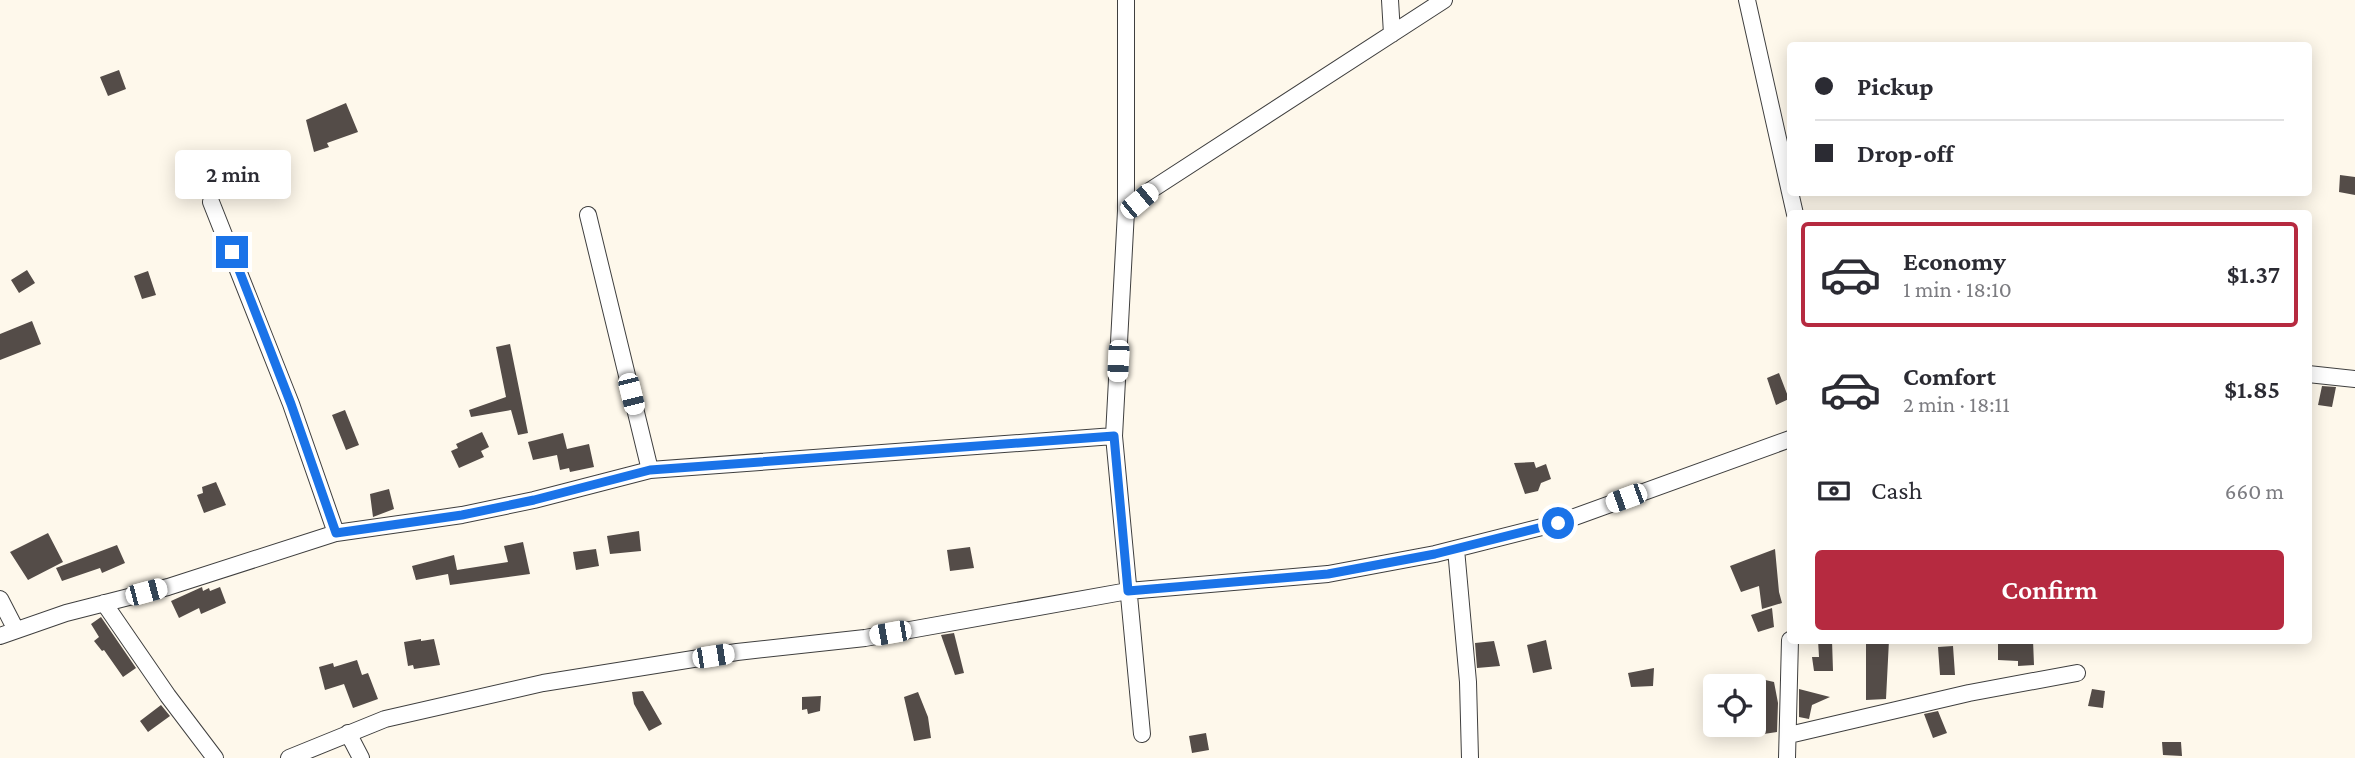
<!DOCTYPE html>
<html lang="en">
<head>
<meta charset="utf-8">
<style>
  :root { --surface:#fff; --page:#f2f2f3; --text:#2b2b33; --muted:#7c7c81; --line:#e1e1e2; --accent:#b62a40 }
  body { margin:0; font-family:"Crimson Pro",serif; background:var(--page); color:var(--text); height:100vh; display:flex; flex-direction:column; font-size:26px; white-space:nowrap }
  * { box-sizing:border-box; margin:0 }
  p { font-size:23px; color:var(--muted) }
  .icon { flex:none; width:38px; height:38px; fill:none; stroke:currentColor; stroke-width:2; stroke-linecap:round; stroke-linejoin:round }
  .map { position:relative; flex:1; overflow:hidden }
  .side { position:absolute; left:1787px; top:210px; width:525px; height:434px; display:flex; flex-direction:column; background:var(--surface); border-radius:7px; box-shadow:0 4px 18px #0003 }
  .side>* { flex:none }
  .hud { position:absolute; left:1787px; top:42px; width:525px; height:154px; border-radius:7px; box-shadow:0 4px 18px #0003; display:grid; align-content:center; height:154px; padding:0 28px; background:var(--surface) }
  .controls { position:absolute; left:1703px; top:674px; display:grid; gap:14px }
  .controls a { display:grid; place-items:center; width:63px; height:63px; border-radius:7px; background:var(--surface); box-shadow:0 4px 18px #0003; font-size:35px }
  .end { position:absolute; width:32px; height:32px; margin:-16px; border:9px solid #1a73e8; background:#fff; box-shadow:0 0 0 4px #fff }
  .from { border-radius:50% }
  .bubble { position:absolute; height:49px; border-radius:7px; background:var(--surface); box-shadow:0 4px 18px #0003; font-size:23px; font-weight:600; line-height:49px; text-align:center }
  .car { position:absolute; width:21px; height:42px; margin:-21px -10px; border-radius:9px; box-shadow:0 0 5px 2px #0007; background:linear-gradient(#fff 24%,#345 0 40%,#fff 0 76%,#345 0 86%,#fff 0) }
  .hud b { display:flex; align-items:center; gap:24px; height:66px; font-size:26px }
  .hud b+b { border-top:2px solid var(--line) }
  .hud i { width:18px; height:18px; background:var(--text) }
  ul { padding:12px 0 0; list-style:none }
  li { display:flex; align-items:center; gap:21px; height:105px; margin:0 14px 10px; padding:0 14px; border:4px solid transparent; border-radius:7px }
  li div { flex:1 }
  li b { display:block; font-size:26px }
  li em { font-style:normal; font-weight:600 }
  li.current { border-color:var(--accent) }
  li>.icon { width:63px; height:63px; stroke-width:1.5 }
  .pay { display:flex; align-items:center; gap:18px; height:77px; padding:0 28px; font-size:26px }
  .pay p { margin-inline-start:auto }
  .action { display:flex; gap:14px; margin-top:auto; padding:14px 28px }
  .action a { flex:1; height:80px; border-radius:7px; background:var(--accent); color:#fff; font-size:28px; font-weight:600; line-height:80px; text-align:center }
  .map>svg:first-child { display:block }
</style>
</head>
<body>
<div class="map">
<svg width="2355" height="758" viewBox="0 0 2355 758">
  <rect width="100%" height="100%" fill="#fef8eb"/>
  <path fill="#544c48" d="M119,70l7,19 -18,7 -8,-19z
    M346,103l12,29 -31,11 2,4 -15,5 -8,-32z
    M2340,175l15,2v18l-16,-3z
    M27,270l8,13 -16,10 -8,-13z
    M148,271l8,24 -14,4 -8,-23z
    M32,321l9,23 -41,16v-26z
    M510,344l18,89 -10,2 -7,-25 -40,7 -2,-7 37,-13 -10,-50z
    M1779,373l10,26 -13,6 -9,-27z
    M2322,386l14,1 -4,20 -14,-2z
    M345,410l14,35 -13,5 -14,-35z
    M482,432l7,15 -8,4 3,6 -25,11 -8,-17 7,-3 -2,-4z
    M563,433l4,16 22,-5 5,23 -24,5 -1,-4 -9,2 -3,-15 -24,5 -5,-18z
    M1534,462l2,6 10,-4 5,15 -10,4 -3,8 -13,3 -11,-31z
    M216,482l10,23 -22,8 -7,-18 6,-2 -1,-6z
    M389,489l5,20 -21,8 -3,-23z
    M639,531l2,20 -31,3 -3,-18z
    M48,533l15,29 -35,18 -18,-28z
    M523,542l7,32 -80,11 -2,-11 -32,6 -4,-14 42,-11 3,15 51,-8 -4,-16z
    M117,545l8,18 -23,10 -2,-5 -38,13 -6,-13z
    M970,547l4,21 -24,3 -3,-21z
    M596,549l3,17 -23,4 -3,-18z
    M1775,549l4,43 3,11 -20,6 -3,-23 -18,6 -11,-26z
    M202,587l1,4 6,-3 1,3 10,-4 6,16 -25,11 -2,-6 -20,10 -8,-17z
    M1772,608l2,19 -16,5 -7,-17z
    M101,617l35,51 -13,9 -19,-27 -2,1 -8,-10 5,-4 -8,-13z
    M954,633l10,40 -9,2 -14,-40z
    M421,639v2l13,-2 6,26 -26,4 -1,-4 -5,1 -4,-24z
    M1546,640l6,29 -19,4 -6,-28z
    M1818,640h14l1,31h-19l-2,-14h7z
    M1889,640l-3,59 -20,1v-58z
    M1998,640h35l1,25 -16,1v-5l-20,-1z
    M1494,641l6,25 -23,2 -2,-25z
    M1953,646l2,29h-15l-2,-28z
    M357,660l5,15 6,-2 10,26 -25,9 -9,-24 -19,6 -6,-23 14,-4 1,4z
    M1654,668l-1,18 -22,1 -3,-14z
    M1761,679l13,3 4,21 -1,29 -20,3 -3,-16 10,-1z
    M1799,689l31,8 -18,8 -3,14 -10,-2z
    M2092,689l13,2 -2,17 -15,-2z
    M643,691l19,33 -13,7 -15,-27 -2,-12z
    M918,692l10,25 3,21 -17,3 -10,-44z
    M821,696l-1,15 -12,3 -1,-5 -5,1v-13z
    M161,705l9,11 -22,16 -8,-11z
    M1938,711l9,22 -14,5 -9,-24z
    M1206,733l3,17 -17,3 -3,-17z
    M2162,742h19l1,14 -19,-1z"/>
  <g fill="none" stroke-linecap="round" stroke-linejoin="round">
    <g stroke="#3f3f3f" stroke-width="18">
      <path id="street" d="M1126,0v211l-12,225 28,298
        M1390,0l2,34
        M1747,0l43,192
        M1790,192l5,22
        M211,202l80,202 45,129
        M1126,211l25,-21 293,-190
        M588,215l62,255
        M2308,374l47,5
        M1456,549l12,133 2,76
        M0,599l16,31
        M104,603l64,93 47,62
        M0,636l66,-23 102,-26 168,-54 126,-18 72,-15 116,-30 464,-34
        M348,733l13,25
        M1789,735l180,-42 108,-20
        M289,758l96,-39 158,-36 194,-31 128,-14 263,-47 200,-17 107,-20 123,-31 232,-84
        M1787,758l3,-118"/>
    </g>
    <use href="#street" stroke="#fff" stroke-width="16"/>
  </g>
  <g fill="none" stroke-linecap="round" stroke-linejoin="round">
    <path stroke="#1a73e8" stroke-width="9" d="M232,252l59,152 45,129 126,-18 72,-15 116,-30 464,-34 14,155 200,-17 107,-20 123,-31"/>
  </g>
</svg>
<div class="controls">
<a><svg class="icon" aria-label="locate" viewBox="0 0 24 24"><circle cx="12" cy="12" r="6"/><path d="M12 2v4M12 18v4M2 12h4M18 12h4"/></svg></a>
</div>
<i class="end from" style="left:1558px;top:523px"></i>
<i class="end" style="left:232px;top:252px"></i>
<div class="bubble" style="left:175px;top:150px;width:116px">2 min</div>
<i class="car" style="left:1139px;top:201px;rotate:50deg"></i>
<i class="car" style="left:1118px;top:361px;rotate:183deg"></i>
<i class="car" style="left:631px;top:394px;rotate:166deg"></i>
<i class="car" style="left:1626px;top:498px;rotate:250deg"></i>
<i class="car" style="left:146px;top:592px;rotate:75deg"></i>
<i class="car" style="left:890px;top:633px;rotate:260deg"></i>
<i class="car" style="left:713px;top:656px;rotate:81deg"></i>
<div class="hud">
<b><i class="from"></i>Pickup</b>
<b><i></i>Drop-off</b>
</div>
<section class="side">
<ul>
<li class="current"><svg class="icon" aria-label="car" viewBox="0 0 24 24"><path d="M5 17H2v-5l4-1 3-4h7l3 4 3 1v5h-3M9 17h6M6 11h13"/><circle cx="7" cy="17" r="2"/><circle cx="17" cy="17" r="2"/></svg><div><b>Economy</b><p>1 min · 18:10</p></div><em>$1.37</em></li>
<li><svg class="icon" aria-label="car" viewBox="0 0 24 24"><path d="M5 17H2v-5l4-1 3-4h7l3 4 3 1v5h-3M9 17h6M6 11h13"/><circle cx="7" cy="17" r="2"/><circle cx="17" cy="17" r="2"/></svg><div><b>Comfort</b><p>2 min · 18:11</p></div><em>$1.85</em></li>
</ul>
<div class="pay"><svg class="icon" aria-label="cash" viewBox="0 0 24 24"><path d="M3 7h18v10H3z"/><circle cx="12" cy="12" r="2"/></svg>Cash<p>660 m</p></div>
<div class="action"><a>Confirm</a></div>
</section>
</div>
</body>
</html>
